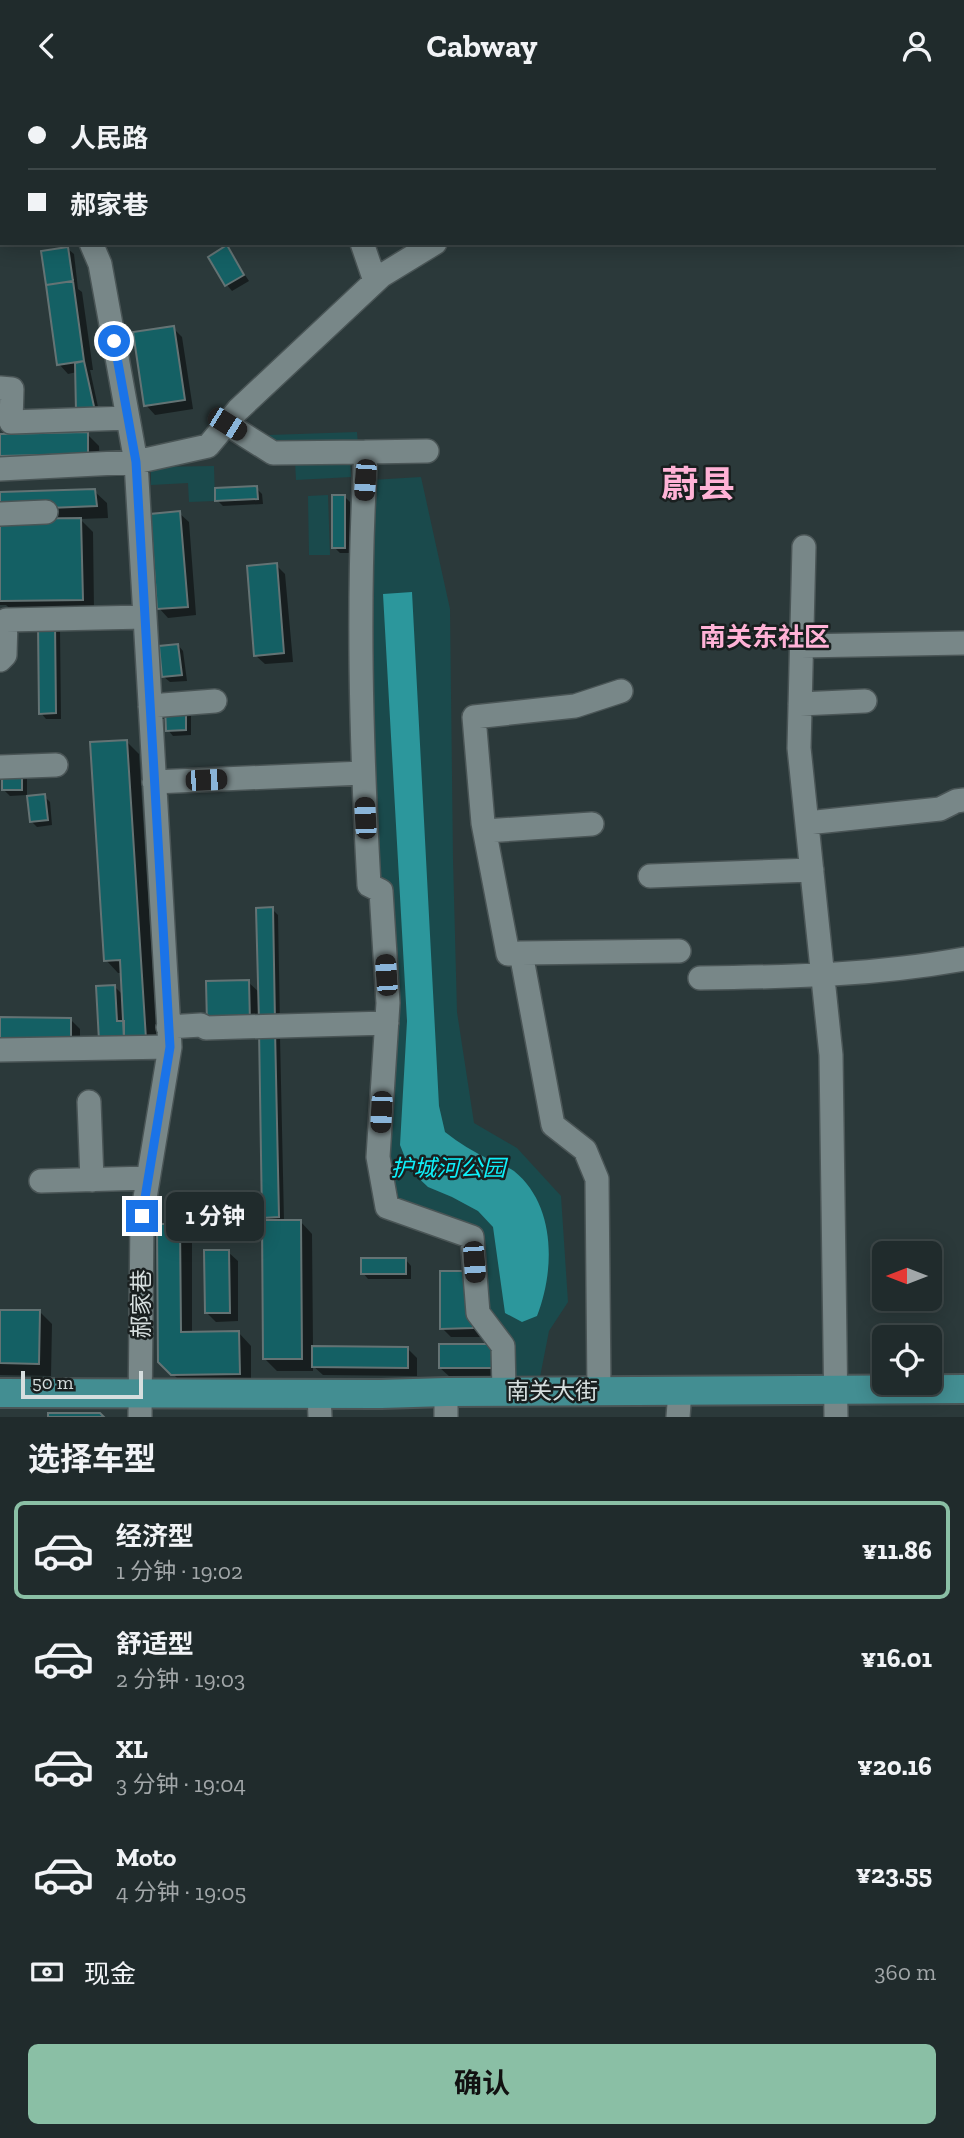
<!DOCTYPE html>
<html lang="zh">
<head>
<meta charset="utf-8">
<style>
  :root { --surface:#202b2c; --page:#2d3738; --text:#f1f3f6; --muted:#a2a7a9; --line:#3d4748; --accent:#8abfa5 }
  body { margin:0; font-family:"Zilla Slab","Noto Sans SC",serif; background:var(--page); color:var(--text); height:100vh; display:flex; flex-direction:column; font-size:26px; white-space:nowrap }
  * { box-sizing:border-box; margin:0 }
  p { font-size:23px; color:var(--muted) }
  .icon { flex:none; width:38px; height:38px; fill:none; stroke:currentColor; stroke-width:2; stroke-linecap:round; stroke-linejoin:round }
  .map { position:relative; height:1326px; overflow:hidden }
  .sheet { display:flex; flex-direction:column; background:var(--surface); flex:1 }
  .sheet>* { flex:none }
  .top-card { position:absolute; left:0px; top:0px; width:964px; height:154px; box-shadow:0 4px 18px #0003,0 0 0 2px var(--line); display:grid; align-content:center; height:154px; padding:0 28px; background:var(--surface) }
  .needle { width:46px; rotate:270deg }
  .buttons { position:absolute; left:872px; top:1150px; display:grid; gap:14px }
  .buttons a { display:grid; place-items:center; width:70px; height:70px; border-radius:10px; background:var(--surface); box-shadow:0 4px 18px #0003,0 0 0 2px var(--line); font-size:35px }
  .scale { position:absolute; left:21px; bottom:18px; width:122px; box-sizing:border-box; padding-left:7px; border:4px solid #d6dede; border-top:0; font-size:19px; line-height:24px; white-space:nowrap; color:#d6dede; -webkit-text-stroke:5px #191f1f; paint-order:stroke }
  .end { position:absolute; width:32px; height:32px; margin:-16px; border:9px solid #1a73e8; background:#fff; box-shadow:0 0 0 4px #fff }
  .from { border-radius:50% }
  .bubble { position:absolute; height:49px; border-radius:10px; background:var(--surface); box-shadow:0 4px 18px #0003,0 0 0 2px var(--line); font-size:23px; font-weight:700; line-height:49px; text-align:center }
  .car { position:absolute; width:21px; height:42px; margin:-21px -10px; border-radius:9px; box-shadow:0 0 5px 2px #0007; background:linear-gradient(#222 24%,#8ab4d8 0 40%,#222 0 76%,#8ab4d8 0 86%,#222 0) }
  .top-card b { display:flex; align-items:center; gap:24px; height:66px; font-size:26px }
  .top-card b+b { border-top:2px solid var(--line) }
  .top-card i { width:18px; height:18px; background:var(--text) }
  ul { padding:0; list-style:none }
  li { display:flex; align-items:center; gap:21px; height:98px; margin:0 14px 10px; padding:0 14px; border:4px solid transparent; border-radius:10px }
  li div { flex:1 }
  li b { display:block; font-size:26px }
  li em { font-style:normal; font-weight:700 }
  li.selected { border-color:var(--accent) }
  li>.icon { width:63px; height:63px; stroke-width:1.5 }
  h2 { padding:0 28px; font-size:32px; line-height:84px }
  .pay { display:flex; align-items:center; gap:18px; height:77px; padding:0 28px; font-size:26px }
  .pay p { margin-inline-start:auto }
  .action { display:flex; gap:14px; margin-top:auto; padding:14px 28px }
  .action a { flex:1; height:80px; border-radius:10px; background:var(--accent); color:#111; font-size:28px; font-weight:700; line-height:80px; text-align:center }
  header { display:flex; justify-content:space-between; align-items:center; height:91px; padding:0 28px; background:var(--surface); font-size:32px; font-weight:700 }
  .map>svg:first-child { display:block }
</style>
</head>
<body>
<header><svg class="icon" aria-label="back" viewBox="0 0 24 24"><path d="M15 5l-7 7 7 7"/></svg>Cabway<svg class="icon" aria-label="person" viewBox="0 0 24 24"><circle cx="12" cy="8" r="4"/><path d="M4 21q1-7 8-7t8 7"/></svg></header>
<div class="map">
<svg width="964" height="1326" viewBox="0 0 964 1326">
  <rect width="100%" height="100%" fill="#2b393a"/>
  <path fill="#1a4a4c" d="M357,341l1,13 -86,3 -3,-13z
    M350,368l1,18 -55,3 -1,-19z
    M214,375l1,35 -26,1 -1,-19 -37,2v-18z
    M421,386l29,132 3,250 4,153 17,111 43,25 44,48 7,106 -19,29 -9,46h-31l-21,-61 -7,-78 -81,-35 -12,-43 3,-142 -8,-140 -9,-7 -3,-391z
    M328,404l2,60h-21l-1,-59z"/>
  <path fill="#2c979c" d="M412,501l27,514 6,26c14,11 29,20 45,28 7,4 18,6 24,11 42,34 41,99 23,145l-15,6 -17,-9 -12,-86 -15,-16 -26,-14 -24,-10 -18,-17 -10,-25 7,-124 -24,-427z"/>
  <path fill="#0007" d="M118,0h97l-102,2z
    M0,58l2,4v73l-2,-1z
    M227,157l22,33 -17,10 -5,-6z
    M68,158l6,5 4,35 4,3 11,78h-3l10,46h-16l-7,-44 -9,2 -9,-10z
    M173,237l9,9 11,72 -38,6 -9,-10z
    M87,343l12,12 1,20 -100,2v-32z
    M256,397l6,6 1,10 -40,2 -6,-6z
    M94,400l13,12 1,15 -28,1 13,13 1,79 -80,1 -8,-7h-6v-112z
    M344,405l6,6 1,51h-11l-6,-6z
    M179,422l10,9 7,93 -28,3 -9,-10z
    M276,474l9,9 8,88 -28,2 -10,-9z
    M54,534l6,5 1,89h-15l-5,-6z
    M178,554l5,6 4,30 -17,1 -6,-5z
    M167,618l24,5v21l-18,1 -5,-6z
    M127,651l12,12 19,297 -51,-5 8,-59 8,8 -1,-22h-4l-12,-13z
    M3,679l24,6v19l-17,1 -6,-6z
    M44,705l6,6 2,23 -15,2 -6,-6z
    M272,818l6,6 2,111 -62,6 30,-50 12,11z
    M71,929l9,9v20h-70z
    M261,940l19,6 4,184h16l12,13 1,114 95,1 9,9v18l-94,-1 -10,-9v5h-36l-12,-12 4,-137 -5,-5z
    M179,1135l13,12v95h47l12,13v40h-66l-25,-25z
    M228,1161l10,9v60l-22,1 -10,-10z
    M406,1169l5,6v13h-43l-5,-6z
    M481,1190l1,56h-31l-9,-9z
    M0,1220l40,1 12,12 -1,52 -51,-1z
    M499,1255l9,30 -58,1 -10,-9z"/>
  <path fill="#146064" stroke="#647374" stroke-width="2" d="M227,154l17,30 -19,11 -17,-29z
    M68,156l5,34 -27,4 -5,-34z
    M73,190l11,80 -27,4 -11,-80z
    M174,235l11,74 -41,6 -11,-74z
    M84,270l11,50h-19l-1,-48z
    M88,341v22l-88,2v-22z
    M257,395l1,13 -43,2v-13z
    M95,398l2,17 -97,4v-18z
    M332,404h13v53h-13z
    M180,420l8,96 -31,2 -7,-95z
    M81,427l2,82 -83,1v-82z
    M277,472l7,90 -30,3 -7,-90z
    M38,532h17l1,90 -17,1z
    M178,553l4,31 -20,2 -3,-31z
    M186,615v24l-20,1 -1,-24z
    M127,649l19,299 -22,1 -4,-80 -16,1 -14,-219z
    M22,677v22h-20v-21z
    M45,703l3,26 -18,2 -3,-26z
    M273,816l2,114h-16l-3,-113z
    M249,889l1,43 -43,1 -1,-43z
    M115,894l2,36h7v19l-25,1 -3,-55z
    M0,926l71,1v23l-71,-1z
    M259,938h16l4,188 -17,1z
    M262,1129h39l1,139h-39z
    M157,1133h23l1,108 58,-1 1,43 -69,1 -13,-13z
    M204,1159h25l1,63h-25z
    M361,1167h45v16h-45z
    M440,1180h33v57l-33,1z
    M0,1219h40l-1,54 -39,-1z
    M439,1253h60v24h-60z
    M312,1255l96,1v21l-96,-1z
    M48,1322h52l4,4h-56z"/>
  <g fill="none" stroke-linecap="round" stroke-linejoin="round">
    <g stroke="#4a5556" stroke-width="26">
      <path id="minor" d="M30,0l1,2
        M308,0v2
        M617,0l1,2
        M513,2l4,-2
        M788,2l6,-2
        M91,152l9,21 36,198 34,585 -28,169 -2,201
        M362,152l13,38
        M0,297l12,1 -1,33 117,-4
        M227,333l46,29 93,-1c-9,145 -5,289 3,433l12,6 7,112 -10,154 9,50 85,30 6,76 25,33 1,46
        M366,361l61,-1
        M0,378l136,-7 72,-16 30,-36 143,-134 54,-33
        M0,423l46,-2
        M804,456l-5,201 32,307 5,362
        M801,555l163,-3
        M0,569l5,-5 1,-35 139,-3
        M800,613l65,-3
        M150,615l65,-5
        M0,676l56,-2
        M154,691l209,-9
        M807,732l133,-14 16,-8 8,-1
        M485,740l107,-7
        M650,785l162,-6
        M521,862l158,-2
        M700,887c89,-1 176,-3 264,-19
        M168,936l33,-2 5,3 181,-5
        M0,959l170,-3
        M89,1011l3,78
        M41,1090l107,-3
        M599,1300l-2,-212 -12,-29 -32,-25 -32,-172 -13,1 -25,-131 -9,-106 101,-11 46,-15
        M319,1302l1,24
        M446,1326v-25
        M678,1326l2,-26"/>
    </g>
    <g stroke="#4a5556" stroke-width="32">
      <path id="major" d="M0,1302l381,1 65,-2 518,-3"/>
    </g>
    <use href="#minor" stroke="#788788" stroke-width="23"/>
    <use href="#major" stroke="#438e92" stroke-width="28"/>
  </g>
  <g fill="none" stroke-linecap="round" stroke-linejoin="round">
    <path stroke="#1a73e8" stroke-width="9" d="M114,250l22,121 34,585 -28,169"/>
  </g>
  <g text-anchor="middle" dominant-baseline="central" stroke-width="5" stroke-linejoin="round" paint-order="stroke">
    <g font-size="23" font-style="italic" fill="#0ef0f9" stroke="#191f1f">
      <text x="448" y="1077">护城河公园</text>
    </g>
    <g font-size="23" fill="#d6dede" stroke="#191f1f">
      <text transform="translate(141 1213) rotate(-90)">郝家巷</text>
      <text x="552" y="1300">南关大街</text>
    </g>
    <g font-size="26" font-weight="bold" fill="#ffb2d6" stroke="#191f1f">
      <text x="765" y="546">南关东社区</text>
    </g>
    <g font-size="37" font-weight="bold" fill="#ffb2d6" stroke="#191f1f">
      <text x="698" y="393">蔚县</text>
    </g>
  </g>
</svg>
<div class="buttons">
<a><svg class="needle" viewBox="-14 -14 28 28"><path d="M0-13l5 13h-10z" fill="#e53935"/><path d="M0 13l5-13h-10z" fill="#a2a7a9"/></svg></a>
<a><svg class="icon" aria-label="locate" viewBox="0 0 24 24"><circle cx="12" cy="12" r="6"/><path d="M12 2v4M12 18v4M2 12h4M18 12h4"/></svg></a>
</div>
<div class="scale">50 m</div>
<i class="end from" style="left:114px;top:250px"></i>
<i class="end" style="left:142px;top:1125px"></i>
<div class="bubble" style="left:166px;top:1101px;width:98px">1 分钟</div>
<i class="car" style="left:227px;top:333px;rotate:122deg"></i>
<i class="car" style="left:365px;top:389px;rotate:184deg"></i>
<i class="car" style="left:206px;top:689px;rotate:88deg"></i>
<i class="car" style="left:365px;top:727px;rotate:357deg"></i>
<i class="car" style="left:386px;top:884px;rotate:356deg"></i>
<i class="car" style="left:381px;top:1021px;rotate:183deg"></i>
<i class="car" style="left:474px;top:1171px;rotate:176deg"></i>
<div class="top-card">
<b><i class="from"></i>人民路</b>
<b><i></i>郝家巷</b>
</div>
</div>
<section class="sheet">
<h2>选择车型</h2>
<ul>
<li class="selected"><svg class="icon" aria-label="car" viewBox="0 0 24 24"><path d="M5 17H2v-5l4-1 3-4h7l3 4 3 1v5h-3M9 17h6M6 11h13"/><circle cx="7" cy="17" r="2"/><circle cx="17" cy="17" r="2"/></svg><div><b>经济型</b><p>1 分钟 · 19:02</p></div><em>¥11.86</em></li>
<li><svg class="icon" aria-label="car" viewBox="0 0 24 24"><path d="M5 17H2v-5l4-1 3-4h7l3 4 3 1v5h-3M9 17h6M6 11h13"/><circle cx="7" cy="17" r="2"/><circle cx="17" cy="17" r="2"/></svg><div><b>舒适型</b><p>2 分钟 · 19:03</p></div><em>¥16.01</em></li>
<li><svg class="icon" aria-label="car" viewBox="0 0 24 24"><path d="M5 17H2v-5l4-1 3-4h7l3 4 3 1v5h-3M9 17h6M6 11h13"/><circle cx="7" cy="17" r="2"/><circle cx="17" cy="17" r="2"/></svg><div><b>XL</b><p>3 分钟 · 19:04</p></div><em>¥20.16</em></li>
<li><svg class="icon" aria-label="car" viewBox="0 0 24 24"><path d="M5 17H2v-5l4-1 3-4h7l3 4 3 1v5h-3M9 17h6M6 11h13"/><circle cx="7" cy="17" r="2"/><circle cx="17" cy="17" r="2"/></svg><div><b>Moto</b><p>4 分钟 · 19:05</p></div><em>¥23.55</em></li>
</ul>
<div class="pay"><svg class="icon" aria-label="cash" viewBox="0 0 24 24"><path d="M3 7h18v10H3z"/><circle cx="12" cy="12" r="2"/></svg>现金<p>360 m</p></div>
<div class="action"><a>确认</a></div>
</section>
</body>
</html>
